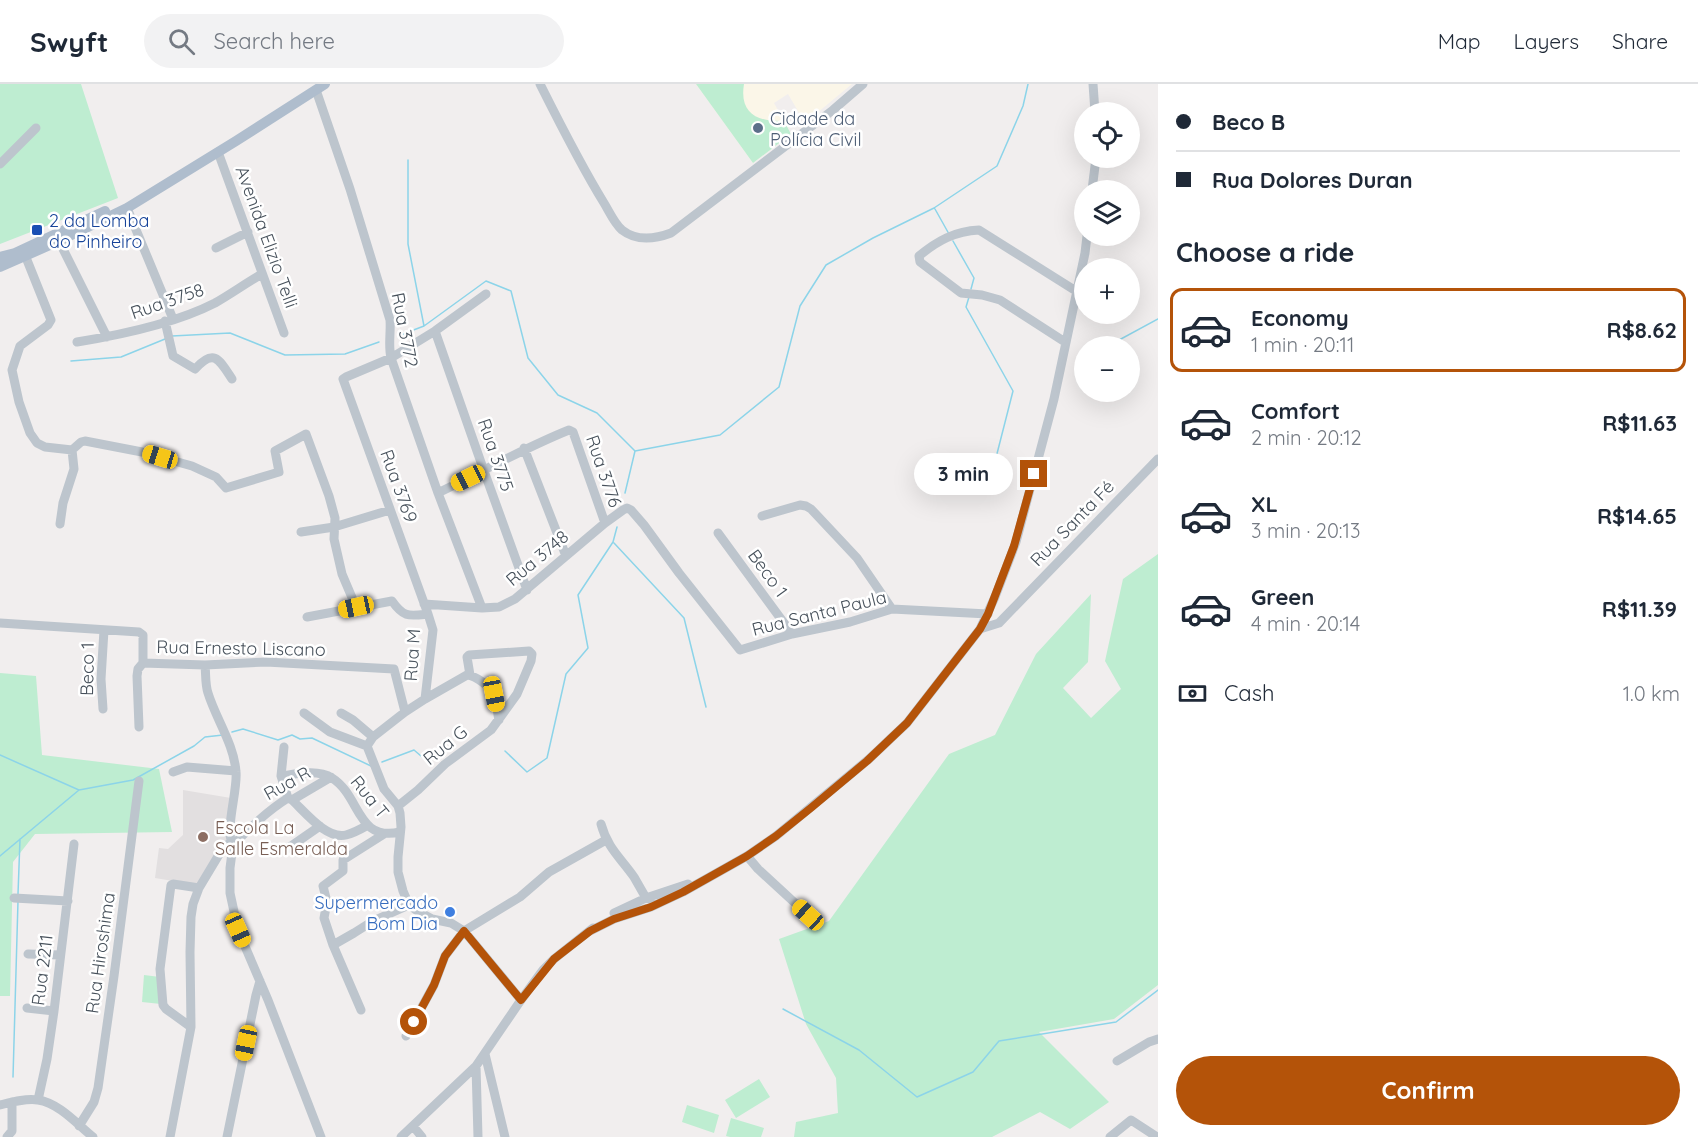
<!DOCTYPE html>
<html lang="en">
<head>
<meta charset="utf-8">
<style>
  :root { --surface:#fff; --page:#f2f2f3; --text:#1f2937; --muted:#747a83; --line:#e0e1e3; --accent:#b45309 }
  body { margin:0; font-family:Quicksand,sans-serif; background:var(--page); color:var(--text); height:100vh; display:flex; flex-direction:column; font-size:22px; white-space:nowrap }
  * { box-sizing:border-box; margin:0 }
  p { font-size:20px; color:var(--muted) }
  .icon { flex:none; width:33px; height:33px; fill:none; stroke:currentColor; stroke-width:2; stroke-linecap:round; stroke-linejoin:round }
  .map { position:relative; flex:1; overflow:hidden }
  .sheet { display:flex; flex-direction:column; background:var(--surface); width:540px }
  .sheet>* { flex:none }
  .hud { display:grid; align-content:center; height:132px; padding:0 18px; background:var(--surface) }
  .buttons { position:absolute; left:1074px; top:18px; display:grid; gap:12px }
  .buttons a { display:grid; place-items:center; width:66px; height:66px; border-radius:50%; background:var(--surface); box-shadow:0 6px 24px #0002; font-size:30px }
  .end { position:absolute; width:27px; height:27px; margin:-14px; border:8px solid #b45309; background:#fff; box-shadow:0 0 0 3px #fff }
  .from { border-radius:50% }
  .bubble { position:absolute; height:42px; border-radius:21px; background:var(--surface); box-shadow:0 6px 24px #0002; font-size:20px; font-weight:700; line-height:42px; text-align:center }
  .car { position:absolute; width:18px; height:36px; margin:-18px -9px; border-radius:8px; box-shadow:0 0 4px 2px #0007; background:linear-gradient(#f5c518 24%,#345 0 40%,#f5c518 0 76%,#345 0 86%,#f5c518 0) }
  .hud b { display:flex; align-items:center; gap:21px; height:57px; font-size:22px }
  .hud b+b { border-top:2px solid var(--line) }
  .hud i { width:15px; height:15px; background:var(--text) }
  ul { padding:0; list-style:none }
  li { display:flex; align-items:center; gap:18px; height:84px; margin:0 12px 9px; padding:0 6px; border:3px solid transparent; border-radius:12px }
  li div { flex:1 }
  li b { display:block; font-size:22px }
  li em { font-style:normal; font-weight:700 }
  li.current { border-color:var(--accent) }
  li>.icon { width:54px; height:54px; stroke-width:1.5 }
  h2 { padding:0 18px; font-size:27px; line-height:72px }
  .pay { display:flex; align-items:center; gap:15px; height:66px; padding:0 18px; font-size:22px }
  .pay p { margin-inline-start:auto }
  .primary-button { display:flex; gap:12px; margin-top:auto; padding:12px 18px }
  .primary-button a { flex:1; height:69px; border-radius:36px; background:var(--accent); color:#fff; font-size:24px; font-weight:700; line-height:69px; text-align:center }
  header { display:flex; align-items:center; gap:36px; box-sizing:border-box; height:84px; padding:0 30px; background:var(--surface); border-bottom:2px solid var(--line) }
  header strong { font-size:28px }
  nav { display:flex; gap:33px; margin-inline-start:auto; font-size:21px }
  .search { width:420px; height:54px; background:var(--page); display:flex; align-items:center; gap:15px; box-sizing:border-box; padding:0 21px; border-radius:33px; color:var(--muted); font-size:22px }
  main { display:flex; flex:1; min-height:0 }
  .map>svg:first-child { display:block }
</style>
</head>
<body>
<header>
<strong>Swyft</strong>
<div class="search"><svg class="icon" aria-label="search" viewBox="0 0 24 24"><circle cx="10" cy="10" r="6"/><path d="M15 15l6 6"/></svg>Search here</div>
<nav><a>Map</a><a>Layers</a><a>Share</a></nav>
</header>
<main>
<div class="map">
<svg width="1158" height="1053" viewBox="0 0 1158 1053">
  <rect width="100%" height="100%" fill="#f1eeee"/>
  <path fill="#fbf6e8" d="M696,0h156l-47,39 -17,-29 -14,9 17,31 -38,29z"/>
  <path fill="#e2dfe0" d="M183,706l48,8 -5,42 -29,45 -42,-7 4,-30 9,1 15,-14z"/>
  <path fill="#beedd1" d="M0,0h81l37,114 -118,46z
    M696,0h48c-5,30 14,38 40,37l7,13 -38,29z
    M1158,470v431l-44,34 -75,13 70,70 -39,27 -30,-17 -48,25h-198l2,-15 42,-9 -2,-35 -30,-54 -27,-85 50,-18 120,-167 46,-19 41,-81 55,-60 -3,68 -25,26 28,30 30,-29 -16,-28 18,-82z
    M0,589l36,3 6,79 117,14 13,63 -137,2 -22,28 -3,134h-10z
    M144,891l16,2 1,27 -19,-2z
    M759,995l11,18 -34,21 -11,-18z
    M687,1021l32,10 -5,18 -32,-11z
    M731,1034l33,10 -3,9h-31l-4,-1z"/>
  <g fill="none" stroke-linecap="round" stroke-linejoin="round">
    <path stroke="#8cd4e9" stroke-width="1.5" d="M408,76v84l16,82
      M935,125l14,25
      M953,157l21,37 -3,11
      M969,213l-3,10 47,84 -24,94
      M403,250l21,-8 62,-45 25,10 17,67 30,37 39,18 38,38
      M172,252l58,-3 55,22 60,-1 34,-12
      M1108,262l50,-27
      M71,277l50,-4 44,-18
      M625,409l10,-42 85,-16 59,-48 21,-81 26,-41 47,-27 61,-30 63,-42 26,-60 5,-22
      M614,459l70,75 22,89
      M232,648l11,-3 35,11 14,-5 8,4 12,-1 59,28
      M505,667l22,21 20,-14 19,-84 22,-26 -10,-53 35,-53 4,-15
      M0,671l79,35
      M382,678l32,-12 14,12
      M0,772l79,-66 54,-10 61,-34 11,-9 18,-2
      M18,810l2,-55
      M783,925l76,41 58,47 56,-25 26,-31 117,-19 42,-32
      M13,993l5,-176"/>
    <path stroke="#bdc5cd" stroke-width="9" d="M540,0c20,40 40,80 64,119 5,8 10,20 18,27 14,11 33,9 49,3l162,-123 30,-26
      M1093,0l2,28
      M316,6l34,99 40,131c1,13 -2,25 1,38l47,135 44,115
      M218,68l66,181
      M0,80l36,-36
      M1092,106l4,-32
      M127,124l46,111
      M59,157l48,96
      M216,164l32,-16
      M25,171l26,65 -3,5 -28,21 -8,24 7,32 11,31 7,10 8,4 27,3 2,19 -11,34 -3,21
      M165,237l8,35 22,13c19,-21 24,-10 37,10
      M435,247l49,140 43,119
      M77,258c43,-7 99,-19 138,-39 16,-9 31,-20 47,-29
      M1065,258l-65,-42 -18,-5 -21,-2 -41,-31 -1,-6c18,-15 36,-25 60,-26l97,61
      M524,364l42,108
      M72,366l9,-8 4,-1 57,11 50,14 24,11 10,11 53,-16 -4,-21 31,-17 23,62 6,22 -1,21 8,35 14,33
      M438,409c44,-21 86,-45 131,-63l4,2 32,91
      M762,432l38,-11 6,1 5,3 46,49 35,51
      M301,448l33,-5 56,-17
      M718,449l74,101
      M424,520l58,4 17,-1 16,-8 90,-76 18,-13 4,-2 4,2 13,15 35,48 61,77 52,-16 58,-12 42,-13 96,5
      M307,533l85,-16c12,17 17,15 36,13l-85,-235 3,-2 45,-19 44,-27 51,-37
      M0,539l139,9 4,3v28l62,2 61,-3 128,7 11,43
      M980,545l19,-6 159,-164
      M205,581c1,9 0,19 3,28 8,26 26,51 28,79 2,18 -12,60 -3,73l-3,23v25l8,37 30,70 53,137
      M425,615l8,-69 -5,-16
      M103,625l-2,-30 3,-49
      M304,629l26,19 37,14
      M341,629l12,7 20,17
      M139,643l-2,-51 1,-7 5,-6
      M367,662l17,43 14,17 2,7 1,14 -3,30v15l5,19 6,14 10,7 13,7 19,4 13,8 57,69
      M367,662l6,-9 32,-25 20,-13 42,-24c9,1 23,11 27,20 3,7 3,17 5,25
      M284,663l-3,29 7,22
      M173,688l14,-5 49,4
      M281,692c15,-2 37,-7 51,2 29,18 24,64 68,54
      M292,716c13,12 35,40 54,35 8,-2 15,-6 22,-10
      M398,722l20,-16 27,-26 46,-34 26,-36 14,-33 1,-7 -3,-3 -60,4 -2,2 3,18
      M601,740c7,25 19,33 33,53 4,7 8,14 12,21l6,2
      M233,761c17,-17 34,-34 55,-47l4,2 39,-23
      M284,767l36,-25
      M747,772l11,13 50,46
      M14,814l54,3
      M614,829l32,-15 42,-14
      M590,847l24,-12 37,-12 32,-15 64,-36 29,-20 93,-77 38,-36 73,-94 15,-32 21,-55 38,-143 31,-146 2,-17
      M333,861l21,-12 19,-12 36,-16
      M28,870l32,1
      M27,924l27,3
      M361,926l-28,-65 -9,-27 3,-16 -4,-16 20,-15v-11l41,-26
      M191,943l-25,-18 -3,-4 -3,-36 11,-84 2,-1 26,4
      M406,952l28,-51 11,-29 19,-25 56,-34 29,-25 57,-32
      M485,970l20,83
      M1117,977l32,-19 9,-3
      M476,982l2,71
      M38,1016l9,-41 7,-48 20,-167
      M0,1021c12,-3 26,-7 38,-5 21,3 39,24 55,37
      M79,1042l15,-24 4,-14 16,-112 25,-195
      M413,1042l9,11
      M7,1053l5,-6v-29
      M170,1053l21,-110 -1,-75 1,-35 2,-13 6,-16 24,-40 8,-6
      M227,1053l29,-142 4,-14
      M401,1053l75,-71 45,-66 22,-30 11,-11 39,-31
      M1110,1053l21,-17 26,17"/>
    <path stroke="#afbdcd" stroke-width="10" d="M0,173l15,-4 90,-42
      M0,183l59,-26 68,-33 109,-67 89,-57"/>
  </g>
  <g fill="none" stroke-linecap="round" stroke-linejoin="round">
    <path stroke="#b45309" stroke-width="8" d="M414,938l20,-37 11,-29 19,-25 57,69 33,-41 36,-28 24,-12 37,-12 32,-15 64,-36 29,-20 36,-29 55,-46 40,-38 73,-94 8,-15 26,-68 20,-72"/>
  </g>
  <circle fill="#5c6f8a" stroke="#fff" stroke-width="2" cx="758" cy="44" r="6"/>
  <rect fill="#1a4fb4" stroke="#fff" stroke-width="2" x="31" y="140" width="12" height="12" rx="3"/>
  <circle fill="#8d6e63" stroke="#fff" stroke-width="2" cx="203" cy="753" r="6"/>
  <circle fill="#3f7fe0" stroke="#fff" stroke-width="2" cx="450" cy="828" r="6"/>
  <g text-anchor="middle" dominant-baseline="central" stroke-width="5" stroke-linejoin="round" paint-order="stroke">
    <g font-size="18" fill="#4e5e75" stroke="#fff" text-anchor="start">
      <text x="770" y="34">Cidade da<tspan x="770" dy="21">Polícia Civil</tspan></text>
    </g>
    <g font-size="18" fill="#164399" stroke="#fff" text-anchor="start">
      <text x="49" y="136">2 da Lomba<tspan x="49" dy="21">do Pinheiro</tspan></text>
    </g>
    <g font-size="18" fill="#47515b" stroke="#fff">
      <text transform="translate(267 153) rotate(70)">Avenida Elizio Telli</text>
      <text transform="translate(167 217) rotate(-19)">Rua 3758</text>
      <text transform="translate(405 246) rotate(79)">Rua 3772</text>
      <text transform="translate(496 371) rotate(71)">Rua 3775</text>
      <text transform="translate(604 387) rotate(71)">Rua 3776</text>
      <text transform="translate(399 402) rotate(70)">Rua 3769</text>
      <text transform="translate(1072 439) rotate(-46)">Rua Santa Fé</text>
      <text transform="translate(537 474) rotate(-40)">Rua 3748</text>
      <text transform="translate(768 489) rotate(54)">Beco 1</text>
      <text transform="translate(819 529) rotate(-14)">Rua Santa Paula</text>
      <text transform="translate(241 564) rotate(1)">Rua Ernesto Liscano</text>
      <text transform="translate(412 571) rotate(-86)">Rua M</text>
      <text transform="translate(87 585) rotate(-89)">Beco 1</text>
      <text transform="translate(445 661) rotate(-39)">Rua G</text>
      <text transform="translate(287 699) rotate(-29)">Rua R</text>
      <text transform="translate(370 713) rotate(51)">Rua T</text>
      <text transform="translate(100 869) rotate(-82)">Rua Hiroshima</text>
      <text transform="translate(42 886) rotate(-83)">Rua 2211</text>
    </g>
    <g font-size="18" fill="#785e54" stroke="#fff" text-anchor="start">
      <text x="215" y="743">Escola La<tspan x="215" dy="21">Salle Esmeralda</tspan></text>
    </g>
    <g font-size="18" fill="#366cbe" stroke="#fff" text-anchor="end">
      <text x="438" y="818">Supermercado<tspan x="438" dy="21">Bom Dia</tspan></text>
    </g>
  </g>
</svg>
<div class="buttons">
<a><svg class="icon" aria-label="locate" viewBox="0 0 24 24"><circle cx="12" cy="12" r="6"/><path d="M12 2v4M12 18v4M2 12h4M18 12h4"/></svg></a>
<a><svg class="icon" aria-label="layers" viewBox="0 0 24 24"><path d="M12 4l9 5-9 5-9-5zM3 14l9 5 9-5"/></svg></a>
<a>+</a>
<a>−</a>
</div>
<i class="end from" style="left:414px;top:938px"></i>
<i class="end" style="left:1034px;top:390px"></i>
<div class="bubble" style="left:914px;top:369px;width:99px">3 min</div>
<i class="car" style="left:160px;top:373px;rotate:287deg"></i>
<i class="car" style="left:468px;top:394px;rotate:244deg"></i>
<i class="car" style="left:356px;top:523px;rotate:258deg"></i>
<i class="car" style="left:494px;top:610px;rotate:169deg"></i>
<i class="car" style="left:808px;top:831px;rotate:312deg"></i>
<i class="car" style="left:238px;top:846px;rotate:156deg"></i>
<i class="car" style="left:246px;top:959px;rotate:192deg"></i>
</div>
<section class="sheet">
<div class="hud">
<b><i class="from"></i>Beco B</b>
<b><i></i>Rua Dolores Duran</b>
</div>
<h2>Choose a ride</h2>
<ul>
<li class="current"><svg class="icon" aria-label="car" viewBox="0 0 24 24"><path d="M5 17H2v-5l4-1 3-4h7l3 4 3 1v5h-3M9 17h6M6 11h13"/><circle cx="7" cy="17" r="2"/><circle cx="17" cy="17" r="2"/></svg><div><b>Economy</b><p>1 min · 20:11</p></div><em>R$8.62</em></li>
<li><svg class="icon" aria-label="car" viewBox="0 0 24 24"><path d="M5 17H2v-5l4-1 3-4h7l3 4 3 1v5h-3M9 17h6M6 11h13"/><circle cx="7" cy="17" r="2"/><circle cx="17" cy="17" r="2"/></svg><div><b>Comfort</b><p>2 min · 20:12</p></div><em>R$11.63</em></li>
<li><svg class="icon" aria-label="car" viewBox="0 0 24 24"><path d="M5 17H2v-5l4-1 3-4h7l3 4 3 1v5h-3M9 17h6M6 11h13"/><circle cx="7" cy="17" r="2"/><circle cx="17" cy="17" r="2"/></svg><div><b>XL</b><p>3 min · 20:13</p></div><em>R$14.65</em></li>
<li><svg class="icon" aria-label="car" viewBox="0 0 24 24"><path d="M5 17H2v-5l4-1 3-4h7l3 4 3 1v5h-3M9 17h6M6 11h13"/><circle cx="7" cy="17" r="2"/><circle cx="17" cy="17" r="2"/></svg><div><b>Green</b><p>4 min · 20:14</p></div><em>R$11.39</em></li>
</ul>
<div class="pay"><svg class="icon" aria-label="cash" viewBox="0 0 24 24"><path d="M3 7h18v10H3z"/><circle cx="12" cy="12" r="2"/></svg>Cash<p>1.0 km</p></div>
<div class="primary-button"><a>Confirm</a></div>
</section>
</main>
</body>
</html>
